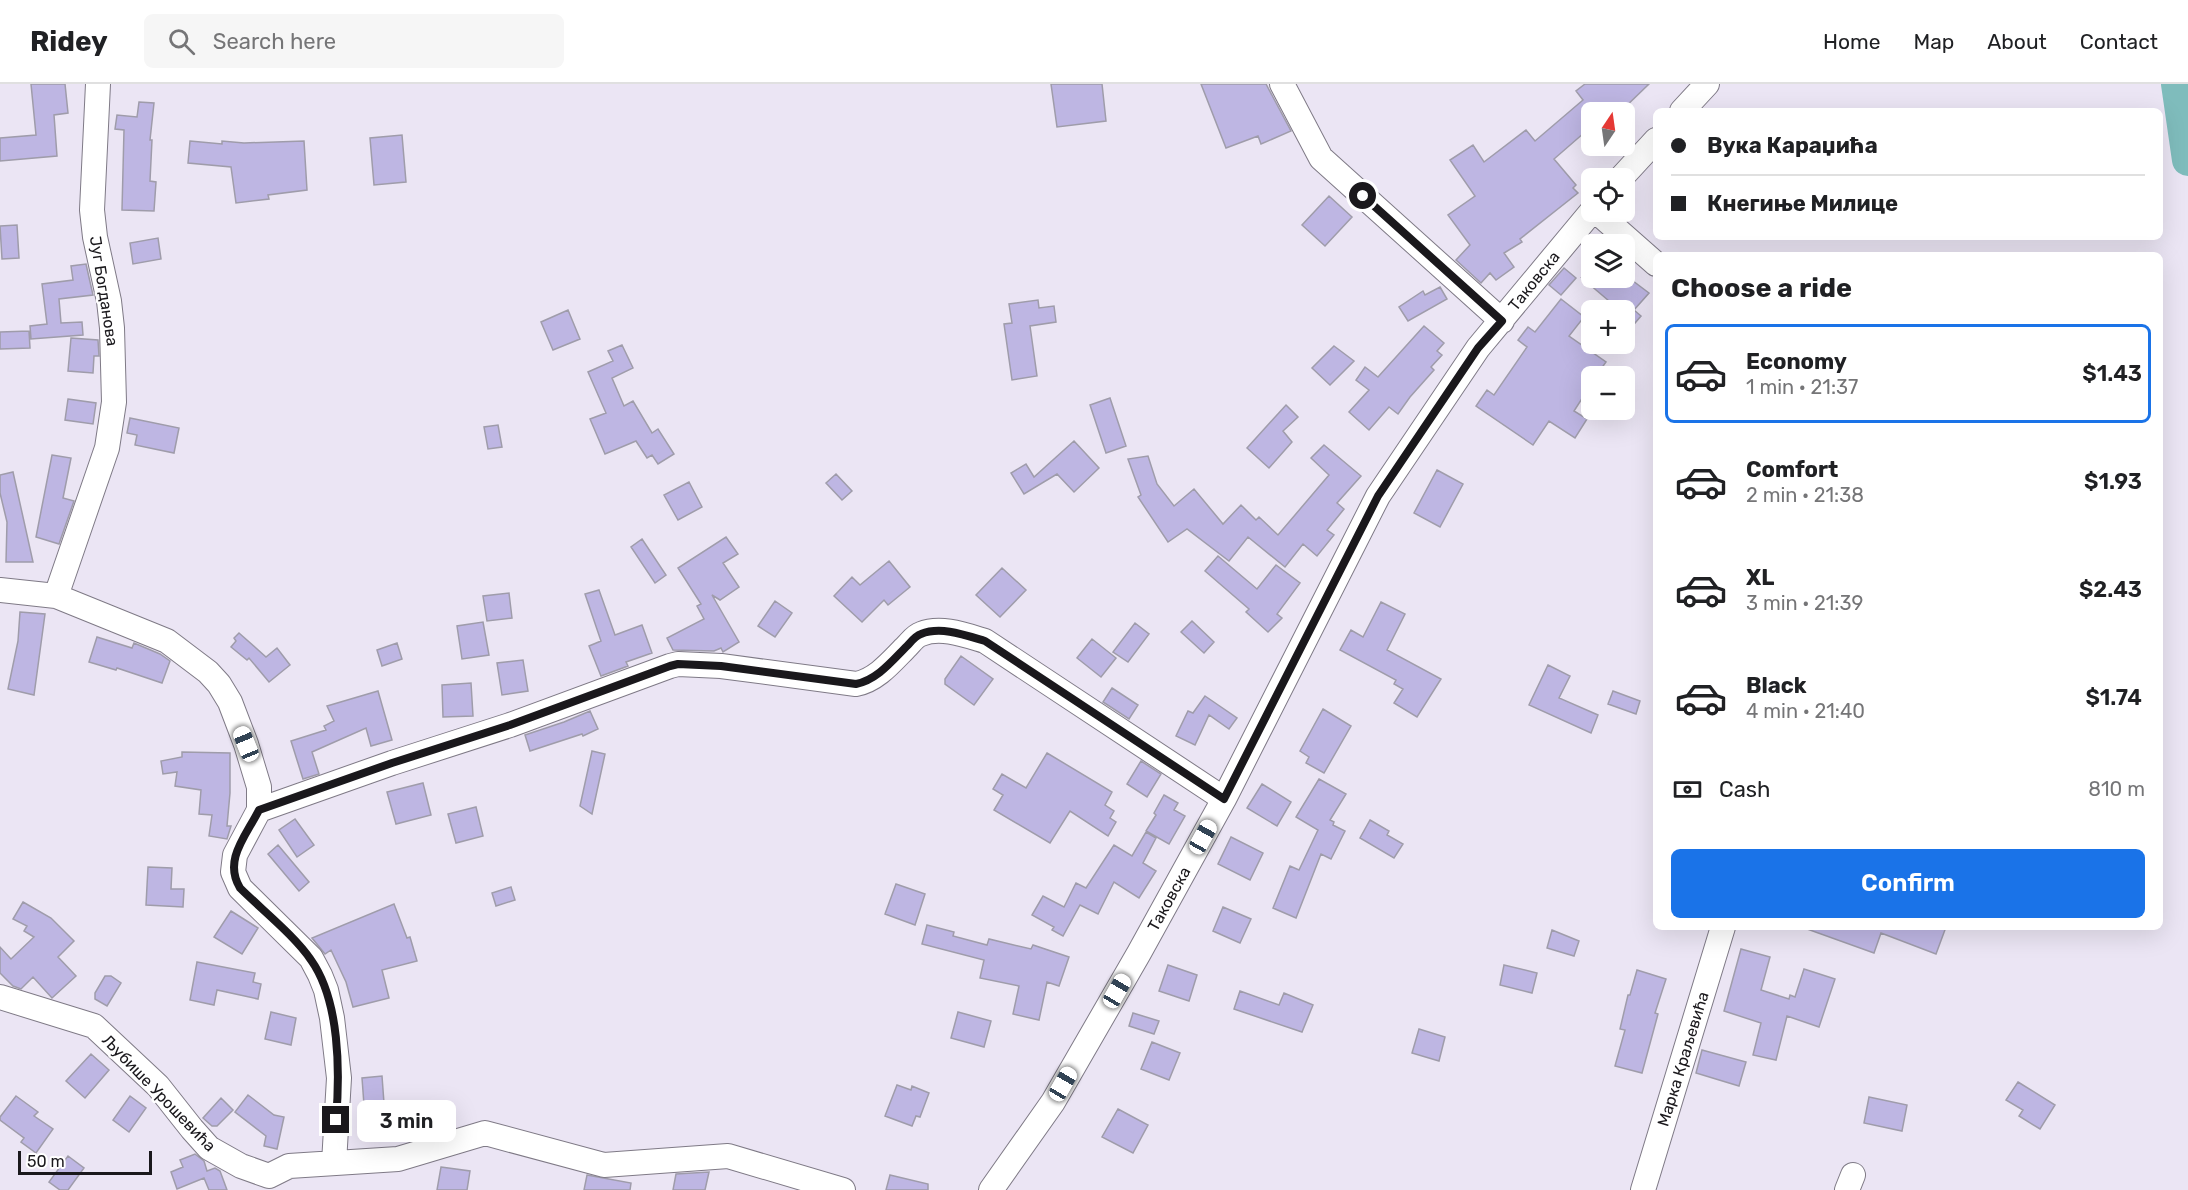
<!DOCTYPE html>
<html lang="en">
<head>
<meta charset="utf-8">
<style>
  :root { --surface:#fff; --page:#f6f6f6; --text:#202124; --muted:#757577; --line:#e0e0e0; --accent:#1a73e8 }
  body { margin:0; font-family:Rubik,sans-serif; background:var(--page); color:var(--text); height:100vh; display:flex; flex-direction:column; font-size:22px; white-space:nowrap }
  * { box-sizing:border-box; margin:0 }
  p { font-size:20px; color:var(--muted) }
  .icon { flex:none; width:33px; height:33px; fill:none; stroke:currentColor; stroke-width:2; stroke-linecap:round; stroke-linejoin:round }
  .map { position:relative; flex:1; overflow:hidden }
  .sheet { position:absolute; left:1653px; top:168px; width:510px; height:678px; display:flex; flex-direction:column; background:var(--surface); border-radius:9px; box-shadow:0 6px 24px #0002 }
  .sheet>* { flex:none }
  .top-card { position:absolute; left:1653px; top:24px; width:510px; height:132px; border-radius:9px; box-shadow:0 6px 24px #0002; display:grid; align-content:center; height:132px; padding:0 18px; background:var(--surface) }
  .needle { width:39px; rotate:13deg }
  .controls { position:absolute; left:1581px; top:18px; display:grid; gap:12px }
  .controls a { display:grid; place-items:center; width:54px; height:54px; border-radius:9px; background:var(--surface); box-shadow:0 6px 24px #0002; font-size:30px }
  .scale { position:absolute; left:18px; bottom:15px; width:134px; box-sizing:border-box; padding-left:6px; border:3px solid #1a181c; border-top:0; font-size:16px; line-height:21px; white-space:nowrap; color:#1a181c; -webkit-text-stroke:4px #fff; paint-order:stroke }
  .end { position:absolute; width:27px; height:27px; margin:-14px; border:8px solid #1a181c; background:#fff; box-shadow:0 0 0 3px #fff }
  .from { border-radius:50% }
  .bubble { position:absolute; height:42px; border-radius:9px; background:var(--surface); box-shadow:0 6px 24px #0002; font-size:20px; font-weight:600; line-height:42px; text-align:center }
  .car { position:absolute; width:18px; height:36px; margin:-18px -9px; border-radius:8px; box-shadow:0 0 4px 2px #0007; background:linear-gradient(#fff 24%,#345 0 40%,#fff 0 76%,#345 0 86%,#fff 0) }
  .top-card b { display:flex; align-items:center; gap:21px; height:57px; font-size:22px }
  .top-card b+b { border-top:2px solid var(--line) }
  .top-card i { width:15px; height:15px; background:var(--text) }
  ul { padding:0; list-style:none }
  li { display:flex; align-items:center; gap:18px; height:99px; margin:0 12px 9px; padding:0 6px; border:3px solid transparent; border-radius:9px }
  li div { flex:1 }
  li b { display:block; font-size:22px }
  li em { font-style:normal; font-weight:600 }
  li.current { border-color:var(--accent) }
  li>.icon { width:54px; height:54px; stroke-width:1.5 }
  h2 { padding:0 18px; font-size:27px; line-height:72px }
  .pay { display:flex; align-items:center; gap:15px; height:66px; padding:0 18px; font-size:22px }
  .pay p { margin-inline-start:auto }
  .action { display:flex; gap:12px; margin-top:auto; padding:12px 18px }
  .action a { flex:1; height:69px; border-radius:9px; background:var(--accent); color:#fff; font-size:24px; font-weight:600; line-height:69px; text-align:center }
  header { display:flex; align-items:center; gap:36px; box-sizing:border-box; height:84px; padding:0 30px; background:var(--surface); border-bottom:2px solid var(--line) }
  header strong { font-size:28px }
  nav { display:flex; gap:33px; margin-inline-start:auto; font-size:21px }
  .search { width:420px; height:54px; background:var(--page); display:flex; align-items:center; gap:15px; box-sizing:border-box; padding:0 21px; border-radius:9px; color:var(--muted); font-size:22px }
  .map>svg:first-child { display:block }
</style>
</head>
<body>
<header>
<strong>Ridey</strong>
<div class="search"><svg class="icon" aria-label="search" viewBox="0 0 24 24"><circle cx="10" cy="10" r="6"/><path d="M15 15l6 6"/></svg>Search here</div>
<nav><a>Home</a><a>Map</a><a>About</a><a>Contact</a></nav>
</header>
<div class="map">
<svg width="2188" height="1106" viewBox="0 0 2188 1106">
  <rect width="100%" height="100%" fill="#ebe5f4"/>
  <g fill="none" stroke-linecap="round" stroke-linejoin="round">
    <path stroke="#7fbcbc" stroke-width="32" d="M2177,0l11,76"/>
  </g>
  <path fill="#beb6e3" stroke="#9f9caa" stroke-width="1.5" d="M31,0h34l3,29 -14,2 3,41 -57,5v-23l36,-3z
    M1051,0h51l4,37 -49,6z
    M1201,0h65l25,47 -30,13 -3,-8 -32,12z
    M1585,0h64l-29,28h-28v14l-38,33 22,26 -3,3 5,5 -58,46 2,3 -18,11 10,14 -18,13 -6,-7 -9,10 -25,-23 14,-15 -22,-30 27,-19 -25,-36 23,-15 11,17 42,-32 9,11 48,-41 -7,-9z
    M139,18l15,1 -4,37h2l-2,41 6,1 -2,29 -32,-1 2,-80 -9,-1 2,-14 20,2z
    M402,51l4,47 -32,3 -4,-47z
    M190,57l32,3v-3l22,2 60,-2 3,49 -39,5 1,4 -33,4 -5,-36 -43,-4z
    M1329,112l23,21 -27,29 -23,-21z
    M17,141l2,33 -17,1 -2,-33z
    M158,154l3,21 -28,5 -3,-21z
    M86,180l7,31 -34,4 2,24 21,-1 1,13 -52,4 -1,-13 17,-2 -5,-40 31,-4 -2,-14z
    M1564,184l12,10 -15,17 -12,-10z
    M1582,194h47l20,15 -15,17 7,6 -17,20v-26h-23l8,-9z
    M1440,203l7,12 -39,22 -9,-14 24,-16 2,4z
    M1561,215l23,18 -15,19 37,26 -10,14h-4v7l-18,28 13,8 -12,19 -26,-17 -16,24 -57,-39 11,-16 7,5 33,-48 -9,-7 10,-13 7,5z
    M1038,216l1,8 15,-2 2,16 -26,4 7,50 -25,4 -8,-56 8,-1 -3,-19z
    M568,226l12,29 -27,11 -12,-28z
    M1424,242l20,17 -7,8 5,4 -11,12 3,3 -24,27 -12,17 -9,-7 -20,23 -20,-18 20,-22 -13,-10 9,-13 13,10z
    M29,247l1,17 -30,1v-17z
    M71,254l27,2 1,16h-5l-1,17 -25,-2z
    M622,261l11,23 -21,10 12,28 9,-5 19,32 6,-4 16,25 -16,10 -6,-9 -5,3 -11,-17 -31,13 -15,-35 16,-6 -18,-41 25,-11 -5,-10z
    M1334,262l20,15 -24,24 -18,-17z
    M1110,314l16,48 -20,7 -16,-48z
    M68,315l28,4 -3,21 -28,-4z
    M1286,321l12,12 -15,14 9,11 -23,26 -22,-20z
    M130,334l49,10 -5,25 -39,-8 2,-10 -10,-2z
    M498,341l4,22 -14,2 -4,-22z
    M1074,357l25,27 -25,24 -17,-18 -33,20 -13,-21 15,-9 8,13z
    M1324,361l37,31 -24,27 7,6 -17,21 7,5 -17,21 -14,-12 -18,23 -37,-30 -19,24 -42,-32 -19,13 -30,-45 3,-2 -13,-36 20,-3 9,28 17,22 20,-17 29,35 18,-19 15,15 3,-3 19,18 51,-60 -18,-17z
    M52,371l19,3 -8,40 11,3 -15,43 -23,-7z
    M1437,386l26,14 -23,43 -26,-14z
    M13,388l20,90h-27l1,-40 -7,-29v-18z
    M836,390l16,17 -10,9 -16,-17z
    M689,398l13,25 -24,13 -14,-25z
    M726,453l12,17 -15,9 16,24 -19,13 -8,-5 27,47 -16,10 -2,-4 -7,3 -41,-1 -6,-12 37,-19 -7,-13 4,-2 -23,-36z
    M642,455l24,36 -11,8 -24,-36z
    M1218,472l39,33 19,-24 24,18 -23,31 5,4 -14,14 -22,-20 3,-3 -44,-38z
    M889,477l21,26 -22,18 -4,-5 -22,22 -28,-26 18,-19 8,8z
    M1002,484l24,22 -26,27 -24,-22z
    M599,506l16,45 27,-10 10,28 -26,9 2,4 -27,10 -12,-30 12,-5 -16,-47z
    M509,509l3,25 -25,3 -4,-25z
    M775,517l17,12 -17,24 -17,-11z
    M1381,518l24,12 -18,36 54,29 -24,38 -23,-14 9,-14 -9,-5 2,-4 -56,-30 11,-20 12,7z
    M20,528l25,2 -11,81 -26,-6 10,-48z
    M1192,537l22,21 -10,11 -23,-21z
    M483,538l6,33 -27,4 -5,-33z
    M1135,539l14,11 -21,28 -15,-10z
    M239,549l27,24 11,-9 13,17 -21,17 -20,-24 -2,2 -16,-13 5,-6 -2,-3z
    M97,553l35,11 2,-5 26,11 10,7 -8,22 -45,-15 -1,2 -27,-8z
    M1092,555l24,19 -15,19 -24,-19z
    M397,559l5,16 -20,7 -5,-16z
    M961,572l32,23 -19,26 -29,-21v-5z
    M523,576l5,31 -26,4 -5,-32z
    M1548,581l22,11 -11,22 39,17 -7,18 -62,-28z
    M471,599l2,33 -30,1 -1,-32z
    M1112,604l26,17 -9,14 -26,-17z
    M378,607l14,49 -21,6 -5,-18 -54,24 7,22 -16,5 -12,-38 35,-11 -2,-4 10,-5 -7,-15z
    M1613,607l27,10 -4,13 -28,-10z
    M1205,612l32,22 -8,11 -20,-14 -14,30 -19,-9 12,-25 5,2z
    M1323,625l28,17 -27,47 -18,-10 3,-6 -9,-6z
    M590,627l8,18 -15,7 -1,-2 -52,17 -5,-16 39,-13z
    M592,667l13,3 -13,60 -12,-8z
    M182,668l48,1v40l-3,33h4l-4,13 -18,-3 3,-21 -13,-1 2,-24 -26,-4 2,-14 -14,2 -2,-13 21,-4z
    M1047,669l65,39 -7,13 9,6 -4,7 6,4 -8,14 -38,-25 -20,32 -56,-33 9,-15 -10,-6 9,-15 24,14z
    M1141,677l20,13 -14,23 -20,-13z
    M1319,695l27,15 -16,26 4,2 -1,3 12,6 -14,28 -10,-5 -25,64 -23,-10 17,-42 9,4 19,-40 -22,-13z
    M423,699l8,32 -35,9 -9,-32z
    M1262,700l29,18 -14,24 -30,-18z
    M1164,711l14,8 -4,7 11,6 -16,28 -23,-13 10,-16 -2,-2z
    M476,723l7,29 -27,7 -8,-29z
    M295,735l19,26 -17,12 -18,-27z
    M1370,736l19,11 -2,4 16,9 -9,14 -34,-20z
    M1146,748l10,6 -13,25 13,8 -17,27 -25,-16 -16,32 -18,-9 -17,31 -11,-6 2,-3 -22,-12 11,-19 21,11 12,-24 10,5 28,-43 18,11z
    M1231,753l32,16 -13,27 -32,-16z
    M278,761l31,37 -10,9 -31,-37z
    M148,783l24,1 -1,21h13l-1,18 -37,-2z
    M896,800l29,10 -10,31 -30,-11z
    M511,803l4,13 -19,6 -4,-13z
    M23,818l28,16 23,23 -16,16 18,19 -24,22 -19,-21 -12,12 -8,-3 -13,-13v-26l11,12 23,-22 -10,-6 3,-5 -14,-7z
    M394,820l13,34 3,-1 7,24 -35,9 7,28 -36,9 -7,-25 -15,-32 -6,4 -13,-16z
    M1223,823l28,12 -11,24 -27,-12z
    M231,827l27,17 -16,26 -28,-17z
    M927,841l27,7 -1,4 34,9 2,-6 42,10 2,-4 36,12 -10,29 -12,-4 -8,38 -26,-6 6,-28 -39,-8 4,-18 -62,-16z
    M1807,843h139l-10,27 -55,-21 -7,20 -67,-24z
    M1552,846l27,11 -5,15 -27,-8z
    M1741,865l29,8 -9,33 28,9 1,-4 5,2 9,-28 31,10 -16,48 -32,-11 -11,44 -23,-5 8,-32 -37,-12z
    M197,878l58,11 -2,9 8,2 -3,15 -41,-9 -3,15 -24,-5z
    M1168,881l29,10 -8,26 -30,-10z
    M1504,881l33,8 -5,20 -32,-8z
    M1637,886l29,9 -11,34 3,1 -16,59 -27,-7 10,-36 -5,-1 8,-34h2z
    M105,892h6l10,7 -14,23 -12,-7v-6z
    M1240,907l39,14 5,-12 29,12 -11,27 -68,-23z
    M271,928l25,6 -5,27 -26,-6z
    M958,928l33,9 -7,26 -33,-9z
    M1133,929l26,8 -5,13 -25,-8z
    M1419,945l26,8 -6,24 -27,-8z
    M1152,958l28,11 -11,27 -28,-11z
    M1702,966l44,12 -7,24 -43,-13z
    M91,970l18,16 -24,28 -19,-17z
    M382,992l2,27 -20,2 -2,-27z
    M2018,998l37,23 -15,24 -21,-13 4,-6 -17,-10z
    M897,1001l14,5 1,-4 17,7 -9,24 -4,-1 -4,10 -27,-10z
    M248,1011l26,20 10,2 -7,32 -13,-3 2,-10 -31,-24z
    M16,1012l22,16 -4,4 19,13 -17,24 -15,-11 3,-4 -24,-18v-3z
    M130,1012l16,12 -17,24 -16,-12z
    M1869,1013l38,8 -5,26 -38,-8z
    M221,1014l12,12 -16,16h-5l-9,-8z
    M1118,1025l30,16 -15,28 -31,-16z
    M195,1070l9,7 3,10 8,-3 5,3 7,19h-18l-5,-12 -27,11 -6,-17 12,-5 -3,-7z
    M68,1072l16,12 -16,22h-8l-11,-8z
    M441,1083l29,4 -3,19h-30z
    M709,1088l-4,18h-32l3,-16z
    M587,1091l44,8 -1,7h-46z
    M890,1091l38,9v6h-42z"/>
  <g fill="none" stroke-linecap="round" stroke-linejoin="round">
    <g stroke="#7f7a86" stroke-width="26">
      <path id="minor" d="M1282,0l39,74 181,163
        M1682,27l25,-27
        M1621,94l35,-38
        M1597,128l59,52
        M0,506l56,6 111,45 41,31 11,12 11,18 16,42 13,43v23l-24,45 -2,17 7,16 71,70 9,17 6,15 6,28 7,60 -5,85
        M56,512l51,-148 7,-46 -2,-74 -3,-27 -14,-64 -3,-27 6,-126
        M259,726l133,-47 118,-38 160,-59 8,-2 43,2 135,18c21,-4 36,-23 51,-38 4,-4 8,-10 14,-12 20,-8 44,1 64,7l239,158
        M0,913l94,29 64,60 34,43 17,19 32,18 28,10 20,-10 109,-7 87,-26 119,32 124,-9 115,34
        M991,1106l62,-88 86,-149 85,-154 154,-303 100,-148 114,-137
        M1643,1106l80,-263
        M1847,1106l6,-15"/>
    </g>
    <use href="#minor" stroke="#fff" stroke-width="24"/>
  </g>
  <g fill="none" stroke-linecap="round" stroke-linejoin="round">
    <path stroke="#1a181c" stroke-width="8" d="M336,1036c4,-48 4,-119 -25,-160 -16,-24 -50,-51 -71,-72 -17,-28 6,-52 19,-78l133,-47 118,-38 160,-59 8,-2 43,2 135,18c21,-4 36,-23 51,-38 4,-4 8,-10 14,-12 20,-8 44,1 64,7l239,158 154,-303 100,-148 24,-27 -139,-125"/>
  </g>
  <g text-anchor="middle" dominant-baseline="central" stroke-width="5" stroke-linejoin="round" paint-order="stroke">
    <g font-size="16" fill="#1a181c" stroke="#fff">
      <text transform="translate(1534 197) rotate(-51)">Таковска</text>
      <text transform="translate(104 207) rotate(81)">Југ Богданова</text>
      <text transform="translate(1169 815) rotate(-61)">Таковска</text>
      <text transform="translate(1683 975) rotate(-73)">Марка Краљевића</text>
      <text transform="translate(159 1009) rotate(46)">Љубише Урошевића</text>
    </g>
  </g>
</svg>
<div class="controls">
<a><svg class="needle" viewBox="-14 -14 28 28"><path d="M0-13l5 13h-10z" fill="#e53935"/><path d="M0 13l5-13h-10z" fill="#757577"/></svg></a>
<a><svg class="icon" aria-label="locate" viewBox="0 0 24 24"><circle cx="12" cy="12" r="6"/><path d="M12 2v4M12 18v4M2 12h4M18 12h4"/></svg></a>
<a><svg class="icon" aria-label="layers" viewBox="0 0 24 24"><path d="M12 4l9 5-9 5-9-5zM3 14l9 5 9-5"/></svg></a>
<a>+</a>
<a>−</a>
</div>
<div class="scale">50 m</div>
<i class="end from" style="left:1363px;top:112px"></i>
<i class="end" style="left:336px;top:1036px"></i>
<div class="bubble" style="left:357px;top:1016px;width:99px">3 min</div>
<i class="car" style="left:246px;top:660px;rotate:338deg"></i>
<i class="car" style="left:1203px;top:753px;rotate:29deg"></i>
<i class="car" style="left:1117px;top:907px;rotate:30deg"></i>
<i class="car" style="left:1063px;top:1000px;rotate:30deg"></i>
<div class="top-card">
<b><i class="from"></i>Вука Караџића</b>
<b><i></i>Кнегиње Милице</b>
</div>
<section class="sheet">
<h2>Choose a ride</h2>
<ul>
<li class="current"><svg class="icon" aria-label="car" viewBox="0 0 24 24"><path d="M5 17H2v-5l4-1 3-4h7l3 4 3 1v5h-3M9 17h6M6 11h13"/><circle cx="7" cy="17" r="2"/><circle cx="17" cy="17" r="2"/></svg><div><b>Economy</b><p>1 min · 21:37</p></div><em>$1.43</em></li>
<li><svg class="icon" aria-label="car" viewBox="0 0 24 24"><path d="M5 17H2v-5l4-1 3-4h7l3 4 3 1v5h-3M9 17h6M6 11h13"/><circle cx="7" cy="17" r="2"/><circle cx="17" cy="17" r="2"/></svg><div><b>Comfort</b><p>2 min · 21:38</p></div><em>$1.93</em></li>
<li><svg class="icon" aria-label="car" viewBox="0 0 24 24"><path d="M5 17H2v-5l4-1 3-4h7l3 4 3 1v5h-3M9 17h6M6 11h13"/><circle cx="7" cy="17" r="2"/><circle cx="17" cy="17" r="2"/></svg><div><b>XL</b><p>3 min · 21:39</p></div><em>$2.43</em></li>
<li><svg class="icon" aria-label="car" viewBox="0 0 24 24"><path d="M5 17H2v-5l4-1 3-4h7l3 4 3 1v5h-3M9 17h6M6 11h13"/><circle cx="7" cy="17" r="2"/><circle cx="17" cy="17" r="2"/></svg><div><b>Black</b><p>4 min · 21:40</p></div><em>$1.74</em></li>
</ul>
<div class="pay"><svg class="icon" aria-label="cash" viewBox="0 0 24 24"><path d="M3 7h18v10H3z"/><circle cx="12" cy="12" r="2"/></svg>Cash<p>810 m</p></div>
<div class="action"><a>Confirm</a></div>
</section>
</div>
</body>
</html>
